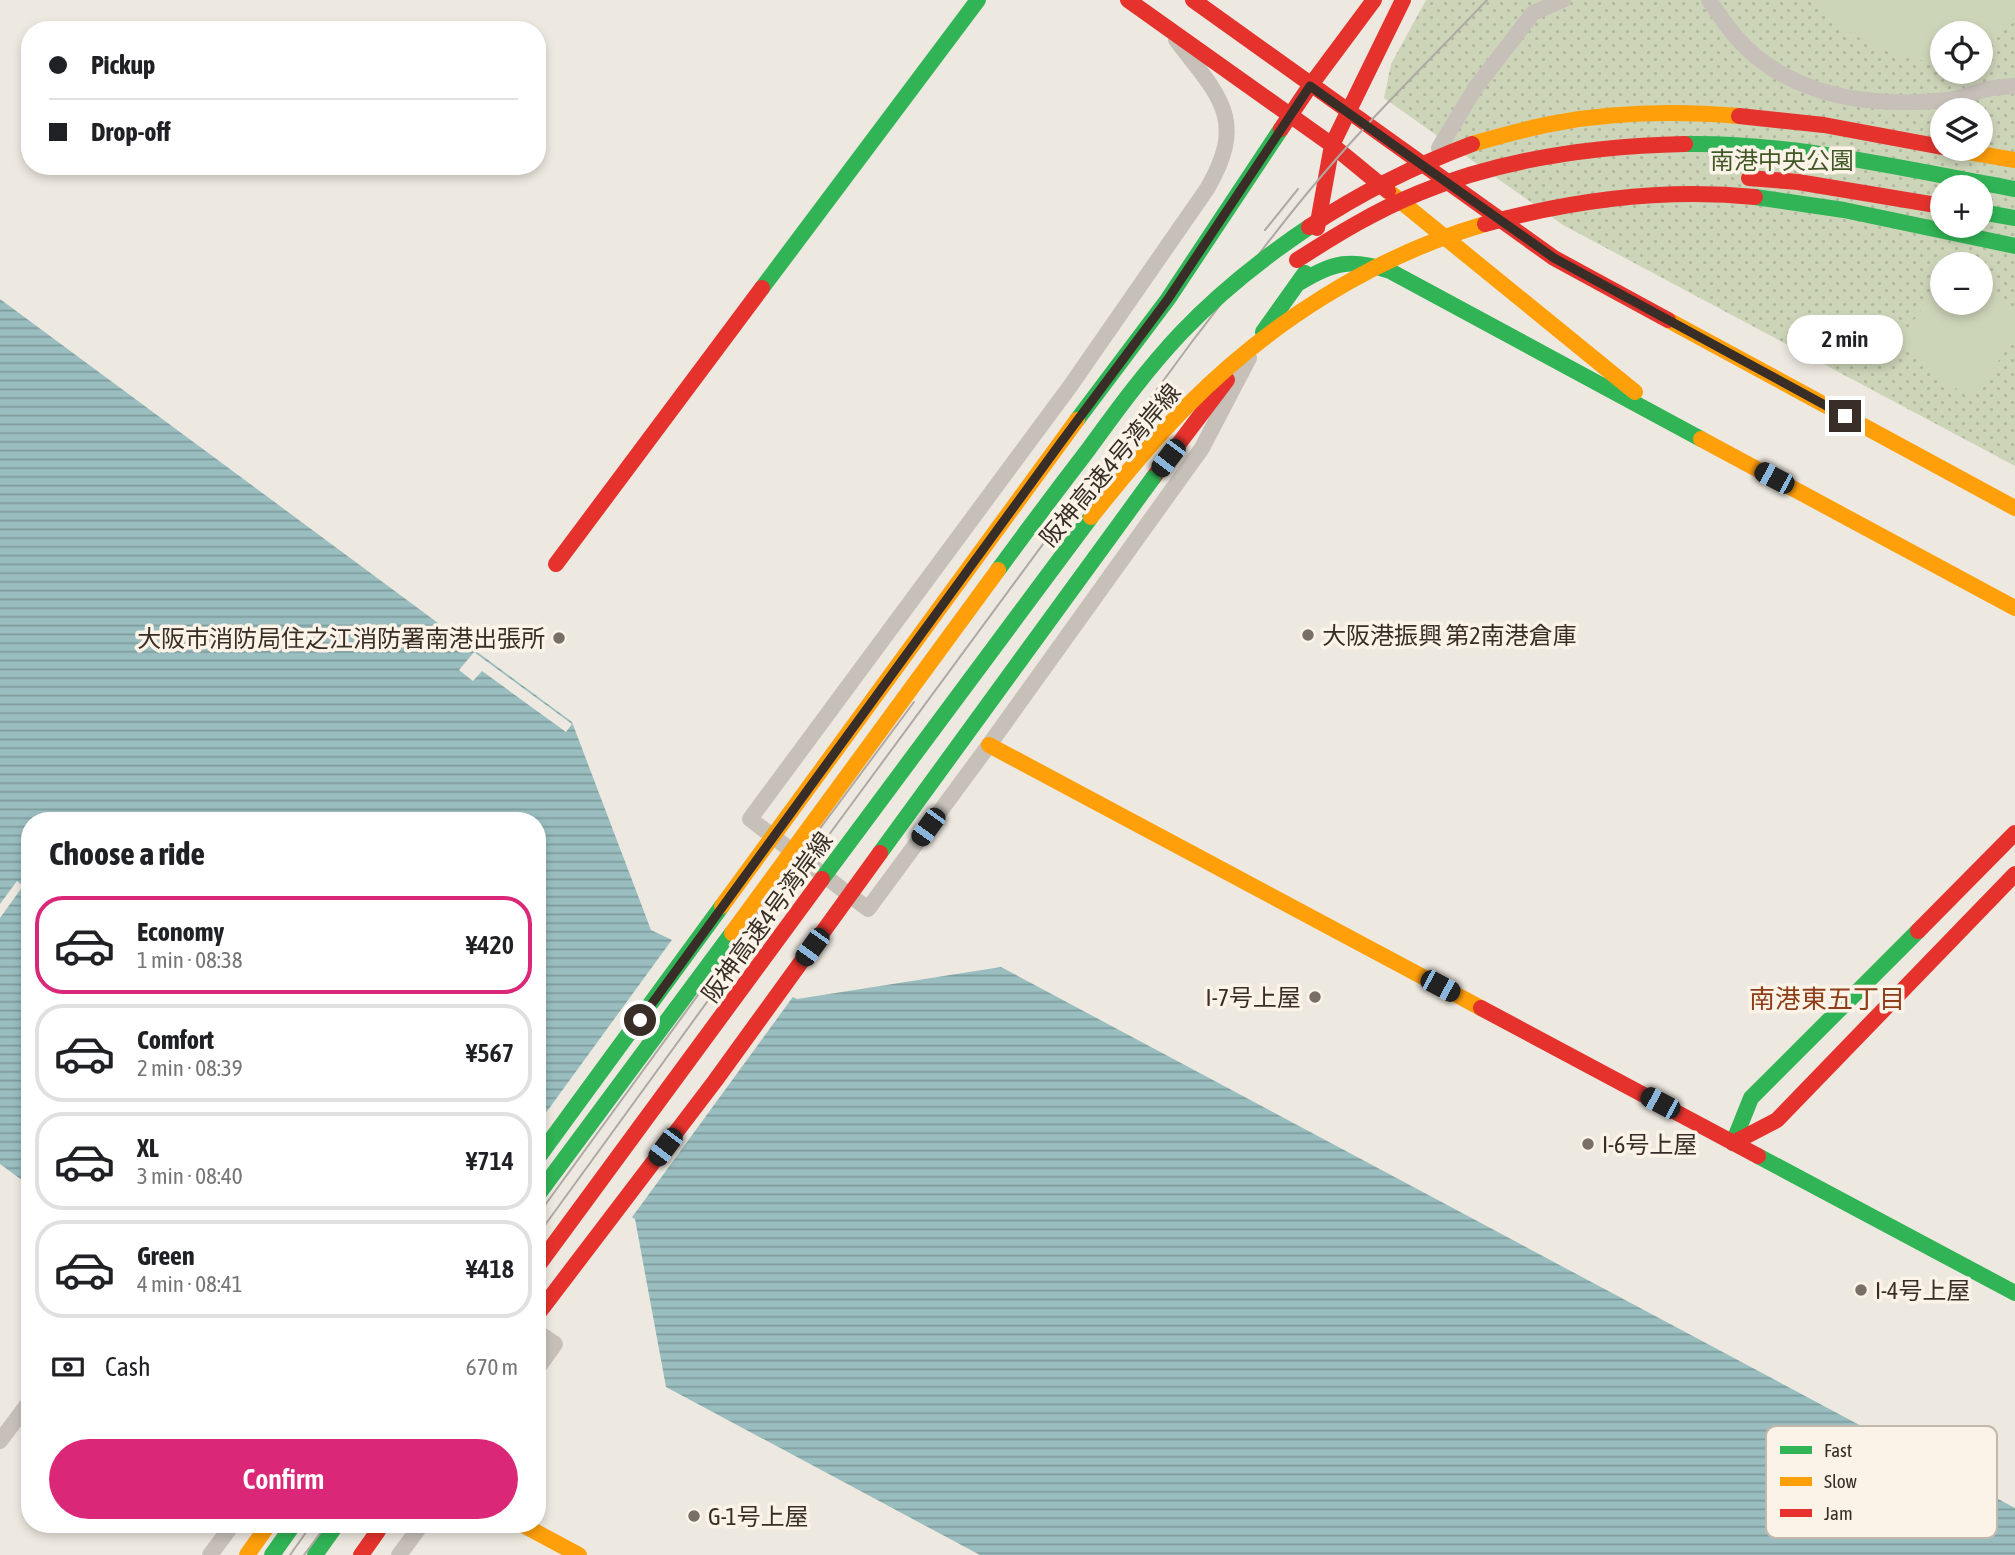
<!DOCTYPE html>
<html lang="en">
<head>
<meta charset="utf-8">
<style>
  :root { --surface:#fff; --page:#f6f6f6; --text:#202124; --muted:#757577; --line:#e0e0e0; --accent:#db2777 }
  body { margin:0; font-family:"Asap Condensed","Noto Sans JP",sans-serif; background:var(--page); color:var(--text); height:100vh; display:flex; flex-direction:column; font-size:26px; white-space:nowrap }
  * { box-sizing:border-box; margin:0 }
  p { font-size:23px; color:var(--muted) }
  .icon { flex:none; width:38px; height:38px; fill:none; stroke:currentColor; stroke-width:2; stroke-linecap:round; stroke-linejoin:round }
  .map { position:relative; flex:1; overflow:hidden }
  .sheet { position:absolute; left:21px; top:812px; width:525px; height:721px; display:flex; flex-direction:column; background:var(--surface); border-radius:28px; box-shadow:0 4px 10px #0003 }
  .sheet>* { flex:none }
  .top-card { position:absolute; left:21px; top:21px; width:525px; height:154px; border-radius:28px; box-shadow:0 4px 10px #0003; display:grid; align-content:center; height:154px; padding:0 28px; background:var(--surface) }
  .fabs { position:absolute; left:1930px; top:21px; display:grid; gap:14px }
  .fabs a { display:grid; place-items:center; width:63px; height:63px; border-radius:50%; background:var(--surface); box-shadow:0 4px 10px #0003; font-size:35px }
  .end { position:absolute; width:32px; height:32px; margin:-16px; border:9px solid #382d27; background:#fff; box-shadow:0 0 0 4px #fff }
  .from { border-radius:50% }
  .bubble { position:absolute; height:49px; border-radius:24px; background:var(--surface); box-shadow:0 4px 10px #0003; font-size:23px; font-weight:600; line-height:49px; text-align:center }
  .car { position:absolute; width:21px; height:42px; margin:-21px -10px; border-radius:9px; box-shadow:0 0 5px 2px #0007; background:linear-gradient(#222 24%,#8ab4d8 0 40%,#222 0 76%,#8ab4d8 0 86%,#222 0) }
  .top-card b { display:flex; align-items:center; gap:24px; height:66px; font-size:26px }
  .top-card b+b { border-top:2px solid var(--line) }
  .top-card i { width:18px; height:18px; background:var(--text) }
  ul { padding:0; list-style:none }
  li { display:flex; align-items:center; gap:21px; height:98px; margin:0 14px 10px; padding:0 14px; border:4px solid var(--line); border-radius:28px }
  li div { flex:1 }
  li b { display:block; font-size:26px }
  li em { font-style:normal; font-weight:600 }
  li.current { border-color:var(--accent) }
  li>.icon { width:63px; height:63px; stroke-width:1.5 }
  h2 { padding:0 28px; font-size:32px; line-height:84px }
  .pay { display:flex; align-items:center; gap:18px; height:77px; padding:0 28px; font-size:26px }
  .pay p { margin-inline-start:auto }
  .primary-button { display:flex; gap:14px; margin-top:auto; padding:14px 28px }
  .primary-button a { flex:1; height:80px; border-radius:42px; background:var(--accent); color:#fff; font-size:28px; font-weight:600; line-height:80px; text-align:center }
  .map>svg:first-child { display:block }
</style>
</head>
<body>
<div class="map">
<svg width="2015" height="1555" viewBox="0 0 2015 1555">
  <defs>
    <pattern id="grass-dots" width="8" height="8" patternUnits="userSpaceOnUse" patternTransform="scale(1.75)"><rect width="8" height="8" fill="#cdd5b9"/><path d="M2 2h.1M6 6h.1" fill="none" stroke="#b1b79f" stroke-width="1.8" stroke-linecap="round"/></pattern>
    <pattern id="water-rules" width="6" height="5" patternUnits="userSpaceOnUse" patternTransform="scale(1.75)"><rect width="6" height="5" fill="#9abec0"/><path d="M0 2.5h6" fill="none" stroke="#7f9b9c"/></pattern>
  </defs>
  <rect width="100%" height="100%" fill="#eee9e0"/>
  <path fill="url(#grass-dots)" fill-rule="evenodd" d="M1426,0h589v466l-452,-241 -179,-127 7,-34zM1942,33h39v39h-39zM1942,110h39v39h-39zM1942,187h39v39h-39zM1942,264h39v39h-39z"/>
  <path fill="#cdd5b9" d="M1814,0h201v21l-34,29v-17h-39v30c-48,-3 -96,-25 -128,-63z
    M1942,282v21h39v-19l34,26v29l-45,60 -73,-56z"/>
  <path fill="url(#water-rules)" d="M0,299l572,423 79,208 146,69 204,-32 1014,541v47h-1035l-314,-168 -31,-168 -98,-53v-345h-507v365l-30,-22z"/>
  <path fill="#eee9e0" d="M474,652l98,72 -6,8 -84,-61 -9,10 -14,-11z
    M17,881l6,5 -23,32v-14z
    M674,937l121,57 -165,226 -93,-50v-45z"/>
  <g fill="none" stroke-linecap="round" stroke-linejoin="round">
    <path stroke="#c7c0b9" stroke-width="16" d="M1709,0c13,19 26,39 44,54 54,46 125,53 194,46 14,-1 28,-8 41,-11 9,-2 18,-2 27,-3
      M1176,40c43,56 72,79 31,149l-136,196 -321,434 118,90 121,-164 213,-297 47,-90
      M1439,148l37,-61 57,-74 30,-13
      M537,1332l18,12 -18,25
      M0,1441l30,-40
      M210,1555l23,-31
      M399,1555l23,-31"/>
    <path stroke="#30b455" stroke-width="16" d="M1981,212l34,6
      M1299,283c34,-21 52,-25 91,-12l311,168
      M762,288l216,-288
      M1263,332l42,-59
      M1077,420l91,-121 113,-170
      M1733,1143l18,-45 167,-167
      M1758,1156l257,137
      M272,1555l22,-31
      M315,1555l22,-31"/>
    <path stroke="#ff9f0a" stroke-width="16" d="M1472,144c28,-8 55,-16 84,-21 59,-11 122,-12 183,-7
      M1951,149l64,11
      M1388,191l247,201
      M1668,320l347,188
      M1701,439l314,169
      M989,745l492,263
      M521,1524l58,31
      M247,1555l22,-31"/>
    <path stroke="#e5322d" stroke-width="16" d="M1128,0l204,145 56,46
      M1193,0l361,258 114,62
      M1739,116l85,9 118,22
      M1281,129l29,-43 64,-86
      M1317,228l15,-83 71,-145
      M1153,478l74,-98
      M556,564l206,-276
      M1918,931l97,-98
      M1481,1008l277,148
      M1733,1143l44,-23 238,-246
      M361,1555l17,-24"/>
    <path stroke="#aea9a4" stroke-width="2" d="M1265,230l33,-41
      M537,1216l247,-339 130,-175
      M537,1236l255,-351 402,-546c38,-49 75,-100 115,-148 55,-67 118,-128 178,-191
      M290,1555l22,-31
      M304,1555l23,-31"/>
    <path stroke="#30b455" stroke-width="16" d="M1685,144c111,-2 221,26 330,45
      M1755,197l89,13 171,36
      M998,570c30,-41 60,-81 90,-120 29,-40 59,-81 93,-117 38,-40 82,-75 128,-106
      M880,853l273,-375
      M822,879l269,-362
      M537,1159l185,-253
      M537,1196l195,-263"/>
    <path stroke="#ff9f0a" stroke-width="16" d="M1091,517c31,-39 62,-77 97,-112 81,-82 186,-149 297,-181
      M722,906l355,-486
      M732,933l266,-363"/>
    <path stroke="#e5322d" stroke-width="16" d="M1749,178l49,4 144,24
      M1485,224c88,-24 178,-36 270,-27
      M1309,227c51,-34 105,-61 163,-83
      M1297,260c39,-25 78,-49 122,-67 84,-35 175,-47 266,-49
      M537,1267l285,-388
      M537,1315l178,-234 165,-228"/>
  </g>
  <g fill="none" stroke-linecap="round" stroke-linejoin="round">
    <path stroke="#382d27" stroke-width="9" d="M640,1020l422,-579 106,-142 142,-213 244,172 291,158"/>
  </g>
  <g fill="#786f68" stroke="#fbf3e7" stroke-width="2.5">
    <circle cx="1308" cy="635" r="7"/>
    <circle cx="559" cy="638" r="7"/>
    <circle cx="1315" cy="997" r="7"/>
    <circle cx="1588" cy="1144" r="7"/>
    <circle cx="1861" cy="1290" r="7"/>
    <circle cx="694" cy="1516" r="7"/>
  </g>
  <g text-anchor="middle" dominant-baseline="central" stroke-width="7" stroke-linejoin="round" paint-order="stroke">
    <g font-size="24" fill="#435828" stroke="#fbf3e7">
      <text x="1782" y="160">南港中央公園</text>
    </g>
    <g font-size="24" fill="#382d27" stroke="#fbf3e7">
      <text transform="translate(1110 465) rotate(-50)">阪神高速4号湾岸線</text>
      <text transform="translate(767 917) rotate(-54)">阪神高速4号湾岸線</text>
    </g>
    <g font-size="24" fill="#382d27" stroke="#fbf3e7" text-anchor="start">
      <text x="1322" y="635">大阪港振興 第2南港倉庫</text>
      <text x="545" y="638" text-anchor="end">大阪市消防局住之江消防署南港出張所</text>
      <text x="1301" y="997" text-anchor="end">I-7号上屋</text>
      <text x="1602" y="1144">I-6号上屋</text>
      <text x="1875" y="1290">I-4号上屋</text>
      <text x="708" y="1516">G-1号上屋</text>
    </g>
    <g font-size="26" fill="#8d3e19" stroke="#fbf3e7">
      <text x="1827" y="999">南港東五丁目</text>
    </g>
  </g>
  <rect x="1766" y="1426" width="231" height="112" rx="10" fill="#fbf3e7" stroke="#c0b8ad" stroke-width="2"/>
  <rect x="1780" y="1446" width="32" height="8" fill="#30b455"/>
  <rect x="1780" y="1477" width="32" height="9" fill="#ff9f0a"/>
  <rect x="1780" y="1509" width="32" height="8" fill="#e5322d"/>
  <g font-size="19" fill="#382d27">
    <text x="1824" y="1457">Fast</text>
    <text x="1824" y="1488">Slow</text>
    <text x="1824" y="1520">Jam</text>
  </g>
</svg>
<div class="fabs">
<a><svg class="icon" aria-label="locate" viewBox="0 0 24 24"><circle cx="12" cy="12" r="6"/><path d="M12 2v4M12 18v4M2 12h4M18 12h4"/></svg></a>
<a><svg class="icon" aria-label="layers" viewBox="0 0 24 24"><path d="M12 4l9 5-9 5-9-5zM3 14l9 5 9-5"/></svg></a>
<a>+</a>
<a>−</a>
</div>
<i class="end from" style="left:640px;top:1020px"></i>
<i class="end" style="left:1845px;top:416px"></i>
<div class="bubble" style="left:1787px;top:315px;width:116px">2 min</div>
<i class="car" style="left:1168px;top:458px;rotate:217deg"></i>
<i class="car" style="left:1774px;top:478px;rotate:298deg"></i>
<i class="car" style="left:928px;top:827px;rotate:216deg"></i>
<i class="car" style="left:812px;top:947px;rotate:216deg"></i>
<i class="car" style="left:1440px;top:986px;rotate:118deg"></i>
<i class="car" style="left:1660px;top:1103px;rotate:298deg"></i>
<i class="car" style="left:665px;top:1147px;rotate:217deg"></i>
<div class="top-card">
<b><i class="from"></i>Pickup</b>
<b><i></i>Drop-off</b>
</div>
<section class="sheet">
<h2>Choose a ride</h2>
<ul>
<li class="current"><svg class="icon" aria-label="car" viewBox="0 0 24 24"><path d="M5 17H2v-5l4-1 3-4h7l3 4 3 1v5h-3M9 17h6M6 11h13"/><circle cx="7" cy="17" r="2"/><circle cx="17" cy="17" r="2"/></svg><div><b>Economy</b><p>1 min · 08:38</p></div><em>¥420</em></li>
<li><svg class="icon" aria-label="car" viewBox="0 0 24 24"><path d="M5 17H2v-5l4-1 3-4h7l3 4 3 1v5h-3M9 17h6M6 11h13"/><circle cx="7" cy="17" r="2"/><circle cx="17" cy="17" r="2"/></svg><div><b>Comfort</b><p>2 min · 08:39</p></div><em>¥567</em></li>
<li><svg class="icon" aria-label="car" viewBox="0 0 24 24"><path d="M5 17H2v-5l4-1 3-4h7l3 4 3 1v5h-3M9 17h6M6 11h13"/><circle cx="7" cy="17" r="2"/><circle cx="17" cy="17" r="2"/></svg><div><b>XL</b><p>3 min · 08:40</p></div><em>¥714</em></li>
<li><svg class="icon" aria-label="car" viewBox="0 0 24 24"><path d="M5 17H2v-5l4-1 3-4h7l3 4 3 1v5h-3M9 17h6M6 11h13"/><circle cx="7" cy="17" r="2"/><circle cx="17" cy="17" r="2"/></svg><div><b>Green</b><p>4 min · 08:41</p></div><em>¥418</em></li>
</ul>
<div class="pay"><svg class="icon" aria-label="cash" viewBox="0 0 24 24"><path d="M3 7h18v10H3z"/><circle cx="12" cy="12" r="2"/></svg>Cash<p>670 m</p></div>
<div class="primary-button"><a>Confirm</a></div>
</section>
</div>
</body>
</html>
